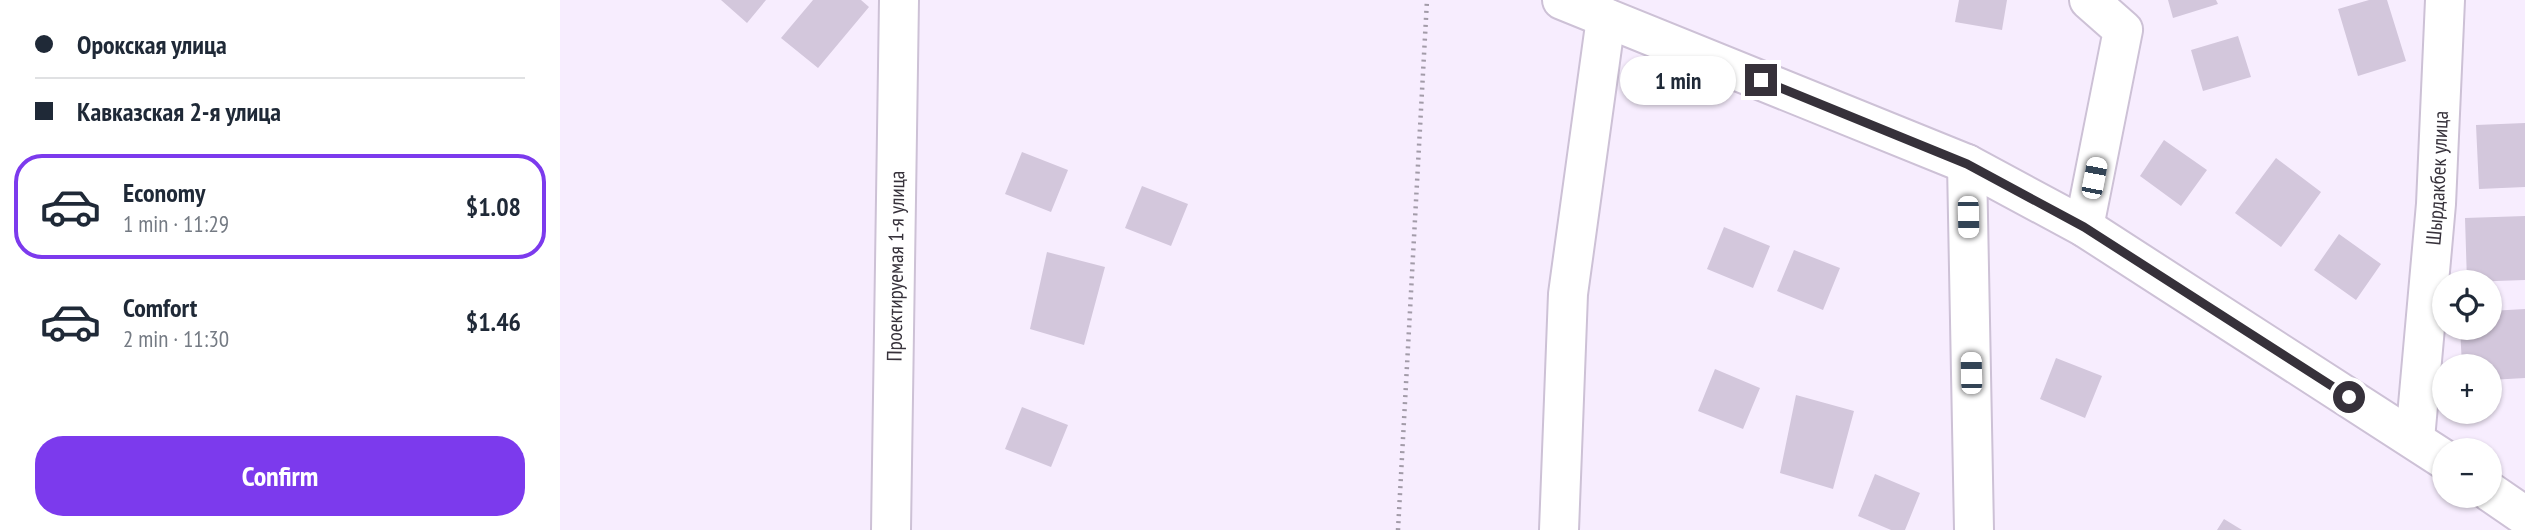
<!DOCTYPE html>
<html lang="en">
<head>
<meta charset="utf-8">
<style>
  :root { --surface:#fff; --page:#f6f6f7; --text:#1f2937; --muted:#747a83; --line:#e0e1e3; --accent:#7c3aed }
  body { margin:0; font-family:"PT Sans Narrow",sans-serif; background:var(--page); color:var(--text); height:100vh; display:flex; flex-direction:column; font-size:26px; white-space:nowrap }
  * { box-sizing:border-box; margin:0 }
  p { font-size:23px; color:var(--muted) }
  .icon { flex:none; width:38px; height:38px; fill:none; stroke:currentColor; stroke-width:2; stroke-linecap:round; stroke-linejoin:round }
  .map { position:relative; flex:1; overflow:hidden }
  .sheet { display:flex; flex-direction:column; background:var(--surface); width:560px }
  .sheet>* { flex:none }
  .guide { display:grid; align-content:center; height:154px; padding:0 35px; background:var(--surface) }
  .controls { position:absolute; left:1872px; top:270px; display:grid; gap:14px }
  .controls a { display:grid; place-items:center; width:70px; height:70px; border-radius:50%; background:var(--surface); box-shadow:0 2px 5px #0004; font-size:35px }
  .end { position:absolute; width:32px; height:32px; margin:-16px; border:9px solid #36313a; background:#fff; box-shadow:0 0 0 4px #fff }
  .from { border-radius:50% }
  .bubble { position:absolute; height:49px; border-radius:24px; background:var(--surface); box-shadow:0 2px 5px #0004; font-size:23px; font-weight:800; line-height:49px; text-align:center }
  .car { position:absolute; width:21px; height:42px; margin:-21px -10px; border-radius:9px; box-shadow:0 0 5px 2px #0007; background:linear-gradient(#fff 24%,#345 0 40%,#fff 0 76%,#345 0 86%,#fff 0) }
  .guide b { display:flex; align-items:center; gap:24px; height:66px; font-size:26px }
  .guide b+b { border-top:2px solid var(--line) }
  .guide i { width:18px; height:18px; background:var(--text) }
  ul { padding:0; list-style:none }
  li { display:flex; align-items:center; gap:21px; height:105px; margin:0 14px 10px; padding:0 21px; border:4px solid transparent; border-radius:28px }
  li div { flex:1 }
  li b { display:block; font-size:26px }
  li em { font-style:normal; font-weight:800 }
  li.selected { border-color:var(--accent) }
  li>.icon { width:63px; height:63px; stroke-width:1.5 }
  .action { display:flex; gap:14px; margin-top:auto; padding:14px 35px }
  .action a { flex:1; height:80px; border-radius:28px; background:var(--accent); color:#fff; font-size:28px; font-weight:800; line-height:80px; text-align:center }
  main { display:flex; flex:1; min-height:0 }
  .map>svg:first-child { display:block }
</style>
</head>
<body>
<main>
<section class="sheet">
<div class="guide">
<b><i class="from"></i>Орокская улица</b>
<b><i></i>Кавказская 2-я улица</b>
</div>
<ul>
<li class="selected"><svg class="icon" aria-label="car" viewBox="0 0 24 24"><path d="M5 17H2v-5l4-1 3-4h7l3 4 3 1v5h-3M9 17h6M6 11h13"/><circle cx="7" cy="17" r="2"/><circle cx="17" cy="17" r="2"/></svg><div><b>Economy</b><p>1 min · 11:29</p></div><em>$1.08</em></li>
<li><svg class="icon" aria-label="car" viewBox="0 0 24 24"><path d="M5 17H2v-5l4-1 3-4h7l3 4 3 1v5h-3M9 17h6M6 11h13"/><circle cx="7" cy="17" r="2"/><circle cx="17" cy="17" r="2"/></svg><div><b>Comfort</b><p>2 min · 11:30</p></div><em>$1.46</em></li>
</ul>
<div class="action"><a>Confirm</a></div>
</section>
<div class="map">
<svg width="1965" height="530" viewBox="0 0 1965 530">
  <rect width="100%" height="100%" fill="#f7edfe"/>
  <path fill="#d3c7dc" d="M161,0h45l-19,23z
    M253,0h48l8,7 -51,61 -37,-30z
    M1399,0h48l-5,30 -47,-8z
    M1608,0h48l2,4 -45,14z
    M1809,0h18l19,61 -48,15 -20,-67z
    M1678,36l13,41 -48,14 -12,-41z
    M1965,123v64l-46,2 -3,-64z
    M1604,140l43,30 -26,36 -41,-30z
    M462,152l46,18 -17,42 -46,-18z
    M1716,158l45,34 -40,55 -46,-34z
    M582,186l46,18 -17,42 -46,-18z
    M1965,216v64l-58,2 -2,-64z
    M1164,227l46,19 -17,42 -46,-19z
    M1779,234l42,30 -25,36 -42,-30z
    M1234,250l46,18 -17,42 -46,-19z
    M487,252l58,15 -21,78 -54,-16z
    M1965,309v69l-35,2v-14h-28l-2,-39h30v-16z
    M1496,358l46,18 -17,42 -45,-19z
    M1155,369l45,19 -17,41 -45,-18z
    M1236,395l58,16 -21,78 -53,-16z
    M462,407l46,18 -17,42 -46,-18z
    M1315,474l45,19 -15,37h-14l-33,-14z
    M1664,519l18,11h-25z"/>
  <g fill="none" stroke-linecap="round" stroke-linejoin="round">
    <g stroke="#cdc1d6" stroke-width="42">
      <g id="minor">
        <path d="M1002,0l405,164 117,63 361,233"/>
        <path d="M1407,164l7,366"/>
        <path d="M1524,227l39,-197 -34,-30"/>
        <path id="s1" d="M1855,439l21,-235 9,-204"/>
        <path d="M1930,492l35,24"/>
        <path id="s2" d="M331,530l8,-530"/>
        <path d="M999,530l9,-236 38,-276"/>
      </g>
    </g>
    <path stroke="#a29ba8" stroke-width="4.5" stroke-dasharray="2 5" stroke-linecap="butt" d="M838,530l29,-530"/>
    <use href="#minor" stroke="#fff" stroke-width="38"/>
  </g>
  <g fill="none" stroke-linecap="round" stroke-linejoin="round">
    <path stroke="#36313a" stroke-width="9" d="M1201,80l206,84 117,63 265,170"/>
  </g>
  <g text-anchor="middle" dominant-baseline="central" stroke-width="5" stroke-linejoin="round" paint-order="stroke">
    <g font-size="21" fill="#36313a" stroke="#fff">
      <text stroke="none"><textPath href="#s1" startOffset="262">Шырдакбек улица</textPath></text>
      <text stroke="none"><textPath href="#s2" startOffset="264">Проектируемая 1-я улица</textPath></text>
    </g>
  </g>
</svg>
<div class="controls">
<a><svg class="icon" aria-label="locate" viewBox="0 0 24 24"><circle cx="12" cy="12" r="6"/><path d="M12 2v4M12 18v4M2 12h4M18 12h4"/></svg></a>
<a>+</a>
<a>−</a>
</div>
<i class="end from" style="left:1789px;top:397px"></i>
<i class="end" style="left:1201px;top:80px"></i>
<div class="bubble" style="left:1060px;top:56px;width:116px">1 min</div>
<i class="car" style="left:1534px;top:178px;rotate:11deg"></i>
<i class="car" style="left:1408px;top:217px;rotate:179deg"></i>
<i class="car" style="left:1411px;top:373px;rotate:359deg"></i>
</div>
</main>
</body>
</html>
